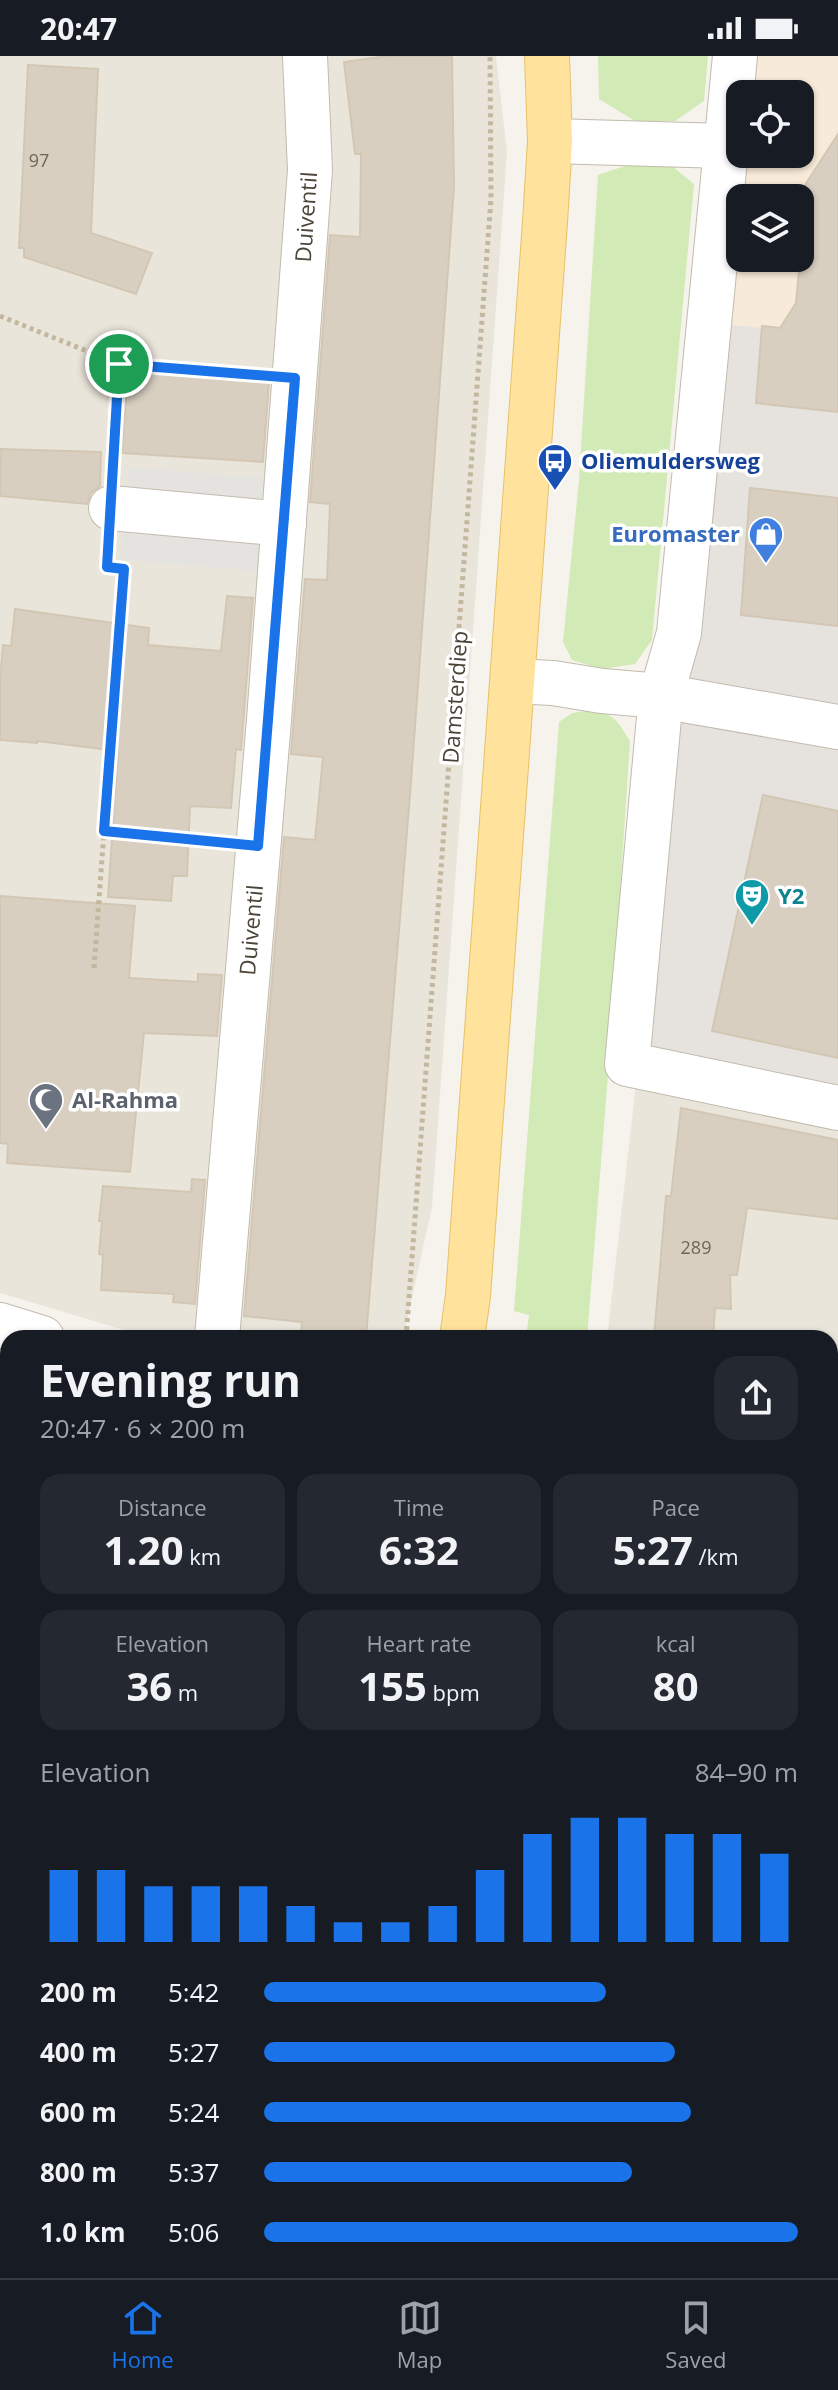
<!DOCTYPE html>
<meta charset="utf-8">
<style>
:root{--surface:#171b24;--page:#242831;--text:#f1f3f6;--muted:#9ea1a6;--line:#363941;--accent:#1a73e8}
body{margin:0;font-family:"Open Sans",sans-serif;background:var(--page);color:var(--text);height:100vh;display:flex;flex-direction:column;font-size:30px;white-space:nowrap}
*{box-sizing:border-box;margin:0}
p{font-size:26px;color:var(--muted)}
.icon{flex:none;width:44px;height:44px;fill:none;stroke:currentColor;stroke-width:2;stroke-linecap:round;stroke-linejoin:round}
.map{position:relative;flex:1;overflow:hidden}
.details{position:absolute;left:0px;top:1274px;width:838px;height:948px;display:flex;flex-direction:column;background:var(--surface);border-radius:24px 24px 0 0;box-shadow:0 2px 6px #0004}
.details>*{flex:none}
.controls{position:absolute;left:726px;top:24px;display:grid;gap:16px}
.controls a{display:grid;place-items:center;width:88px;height:88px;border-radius:16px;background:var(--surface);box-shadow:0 2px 6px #0004;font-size:40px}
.pin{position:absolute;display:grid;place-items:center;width:68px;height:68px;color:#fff;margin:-34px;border:4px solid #fff;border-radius:50%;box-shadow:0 2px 8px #0007}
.round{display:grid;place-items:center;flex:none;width:84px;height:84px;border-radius:24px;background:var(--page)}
.summary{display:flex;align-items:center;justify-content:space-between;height:136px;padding:0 40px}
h1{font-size:44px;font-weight:700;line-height:60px}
.figures{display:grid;grid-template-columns:repeat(3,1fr);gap:12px;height:136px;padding:8px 40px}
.figures div{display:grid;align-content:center;border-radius:20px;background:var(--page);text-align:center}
.figures b{font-size:40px;font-weight:700}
.figures small{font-size:22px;font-weight:400}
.figures p{font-size:22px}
.chart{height:224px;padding:16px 40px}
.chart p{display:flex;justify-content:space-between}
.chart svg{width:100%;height:144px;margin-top:8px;stroke:var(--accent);stroke-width:6}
ul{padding:0 40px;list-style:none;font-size:26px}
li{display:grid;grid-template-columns:128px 96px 1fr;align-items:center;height:60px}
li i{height:20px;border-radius:10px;background:var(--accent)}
.status{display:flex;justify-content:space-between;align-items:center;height:56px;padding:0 40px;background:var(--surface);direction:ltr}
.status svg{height:22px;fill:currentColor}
.menu{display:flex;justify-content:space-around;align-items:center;height:112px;border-top:2px solid var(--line);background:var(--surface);font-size:22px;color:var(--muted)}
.menu a{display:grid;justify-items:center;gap:4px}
.menu .selected{color:var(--accent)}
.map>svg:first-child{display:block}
.residential{fill:#eae5da}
.commercial{fill:#f7ead8;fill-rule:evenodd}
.industrial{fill:#e6e2dd}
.green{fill:#d2eab5}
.parking{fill:#e5e3e0}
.building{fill:#d8cfc1;stroke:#d3c7b4;stroke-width:2}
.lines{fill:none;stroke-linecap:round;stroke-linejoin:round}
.minor-casing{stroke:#c2bbae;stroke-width:46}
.major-casing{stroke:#e6c16a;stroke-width:46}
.path{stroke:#c4b79f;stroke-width:5;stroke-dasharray:4 4;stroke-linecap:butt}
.minor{stroke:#fff;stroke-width:44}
.major{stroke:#ffe39c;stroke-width:44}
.route-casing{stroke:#fff;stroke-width:16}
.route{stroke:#1a73e8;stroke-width:10}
.labels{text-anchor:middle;stroke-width:7;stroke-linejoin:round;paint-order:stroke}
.number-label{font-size:18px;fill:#6e675b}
.street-label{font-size:22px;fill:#4b4439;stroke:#fff}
.transit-label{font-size:22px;font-weight:bold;fill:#164399;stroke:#fff;text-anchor:start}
.shop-label{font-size:22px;font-weight:bold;fill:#366cbe;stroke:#fff;text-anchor:end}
.culture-label{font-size:22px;font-weight:bold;fill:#0d838f;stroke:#fff;text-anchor:start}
.worship-label{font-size:22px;font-weight:bold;fill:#5b616d;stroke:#fff;text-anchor:start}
</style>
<div class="status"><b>20:47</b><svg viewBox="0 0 49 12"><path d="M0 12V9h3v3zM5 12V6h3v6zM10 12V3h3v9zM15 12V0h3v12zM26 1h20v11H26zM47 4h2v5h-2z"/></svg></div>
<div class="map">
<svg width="838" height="2222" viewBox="0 0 838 2222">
<rect width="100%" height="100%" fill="#f6f3ec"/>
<g class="residential">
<path d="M 0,0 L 496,0 L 507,96 L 432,1151 L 403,1282 L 151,1282 L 0,1237 Z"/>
<path d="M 640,993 L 838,1036 L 838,1986 L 830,1986 L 830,1282 L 607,1282 Z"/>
<path d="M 0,1324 L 8,1326 L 8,2214 L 309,2214 L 309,2222 L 0,2222 Z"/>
</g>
<path class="commercial" d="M 742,0 L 838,0 L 838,280 L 715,267 ZM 740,38 L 800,38 L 800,98 L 740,98 ZM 740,142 L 800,142 L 800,202 L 740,202 Z"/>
<g class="industrial">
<path d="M 715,267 L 838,280 L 838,1036 L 640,993 Z"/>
<path d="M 830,1986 L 838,1986 L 838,2222 L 681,2222 L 612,2216 L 612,2214 L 830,2214 Z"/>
</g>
<g class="green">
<path d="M 598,0 L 708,0 L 704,45 L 675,65 L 635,65 L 599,43 Z"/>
<path d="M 628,109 L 672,110 L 694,128 L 652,584 L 635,608 L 602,613 L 572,604 L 563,586 L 579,424 L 598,119 Z"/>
<path d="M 586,655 C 613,655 617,664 630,685 L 608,1019 L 587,1282 L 526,1282 L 529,1259 L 514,1255 L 559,666 L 572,657 Z"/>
<path d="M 462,2214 L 520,2222 L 449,2222 Z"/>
</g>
<path class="parking" d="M 128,411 L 274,423 L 265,516 L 120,503 Z"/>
<g class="building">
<path d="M 387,0 L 452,0 L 454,131 L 411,726 L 366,1282 L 301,1282 L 302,1266 L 244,1260 L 284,781 L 315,784 L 323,701 L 291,698 L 305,523 L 327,524 L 330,448 L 310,446 L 330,179 L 360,181 L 361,98 L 355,98 L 344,6 Z"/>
<path d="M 28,9 L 98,13 L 91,177 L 152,197 L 136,238 L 24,201 L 24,192 L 19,192 Z"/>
<path d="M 838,78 L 838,356 L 756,347 L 762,270 L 780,272 L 796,247 L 805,147 L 803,132 Z"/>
<path d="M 128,315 L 269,325 L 263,406 L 122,397 Z"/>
<path d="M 1,393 L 101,396 L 100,430 L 91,437 L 87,448 L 0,440 Z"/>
<path d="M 750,432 L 838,442 L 838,570 L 741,559 Z"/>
<path d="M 227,540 L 253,542 L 241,694 L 236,693 L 231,752 L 190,750 L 187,820 L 173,820 L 171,845 L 108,841 L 118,695 L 37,685 L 37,687 L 0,684 L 0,624 L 3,589 L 11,590 L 15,553 L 149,572 L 148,589 L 221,595 Z"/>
<path d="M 763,739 L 838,755 L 838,1002 L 712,975 Z"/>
<path d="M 0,840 L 135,850 L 129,922 L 198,926 L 198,918 L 222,919 L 217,980 L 144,977 L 130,1116 L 7,1107 L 8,1088 L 0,1087 Z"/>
<path d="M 681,1052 L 838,1084 L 838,1163 L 747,1152 L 737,1219 L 730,1219 L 731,1253 L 715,1252 L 713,1282 L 654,1282 L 666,1140 L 671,1140 Z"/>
<path d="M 192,1123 L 205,1124 L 195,1248 L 173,1246 L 174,1238 L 101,1234 L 103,1199 L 99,1198 L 102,1165 L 99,1165 L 103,1130 L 191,1136 Z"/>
</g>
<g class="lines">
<g class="minor-casing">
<g id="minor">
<path d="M 735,0 L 679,577 L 661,640 L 627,1008 L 838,1052"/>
<path d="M 550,85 L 725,90"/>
<path d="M 111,452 L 284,468"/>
<path d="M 513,625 L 553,627 L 602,635 L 661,640 L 838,671"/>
<path d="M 0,1269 L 42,1282"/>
<path d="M 217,1282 L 269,664 L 310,114 L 305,0"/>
<path d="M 0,1378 L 8,1380"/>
<path d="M 830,1520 L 838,1523"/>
<path d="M 830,1600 L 838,1601"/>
<path d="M 830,2175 L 838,2176"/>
<path d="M 0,2213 L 55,2222"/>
<path d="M 273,2222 L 273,2214"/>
</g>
</g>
<g class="major-casing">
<g id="major">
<path d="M 462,1282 L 468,1240 L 545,166 L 550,85 L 547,0"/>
<path d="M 372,2222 L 373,2214"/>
</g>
</g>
<g class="path">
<path d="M 0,260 L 119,308 L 253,319"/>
<path d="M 113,411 L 119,308"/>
<path d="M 108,493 L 107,511 L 124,513 L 104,775 L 216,786"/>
<path d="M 94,912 L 104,775"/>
<path d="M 406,1282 L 491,143 L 490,0"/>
<path d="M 830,1464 L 838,1467"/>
<path d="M 149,2222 L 150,2214"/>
<path d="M 430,2222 L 431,2214"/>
</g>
<use href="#minor" class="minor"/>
<use href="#major" class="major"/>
</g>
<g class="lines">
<g class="route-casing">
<path id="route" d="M 119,308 L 295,322 L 258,790 L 104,775 L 124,513 L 107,511 Z"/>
</g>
<use href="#route" class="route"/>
</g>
<defs>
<g id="bus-pin" transform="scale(1.8)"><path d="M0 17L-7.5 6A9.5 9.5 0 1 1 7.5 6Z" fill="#1a4fb4" stroke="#fff"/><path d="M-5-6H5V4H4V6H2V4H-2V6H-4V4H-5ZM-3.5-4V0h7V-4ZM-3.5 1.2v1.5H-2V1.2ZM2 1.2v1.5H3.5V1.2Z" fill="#fff"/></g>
<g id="shop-pin" transform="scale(1.8)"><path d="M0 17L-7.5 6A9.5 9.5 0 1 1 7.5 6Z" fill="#3f7fe0" stroke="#fff"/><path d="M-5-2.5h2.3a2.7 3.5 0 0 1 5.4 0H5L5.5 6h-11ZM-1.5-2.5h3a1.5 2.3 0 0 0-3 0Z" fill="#fff"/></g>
<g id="theatre-pin" transform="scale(1.8)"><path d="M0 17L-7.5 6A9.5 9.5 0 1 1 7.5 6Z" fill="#0f9aa8" stroke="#fff"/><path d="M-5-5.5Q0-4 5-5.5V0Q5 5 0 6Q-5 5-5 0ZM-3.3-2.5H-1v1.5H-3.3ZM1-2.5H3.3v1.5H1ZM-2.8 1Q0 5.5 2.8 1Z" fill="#fff"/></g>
<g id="mosque-pin" transform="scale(1.8)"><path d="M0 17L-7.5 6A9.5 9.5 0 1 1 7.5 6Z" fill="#6b7280" stroke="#fff"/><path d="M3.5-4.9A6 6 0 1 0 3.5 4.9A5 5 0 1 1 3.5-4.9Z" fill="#fff"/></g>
</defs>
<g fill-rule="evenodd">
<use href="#bus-pin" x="555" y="405"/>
<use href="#shop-pin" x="766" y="478"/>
<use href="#theatre-pin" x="752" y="840"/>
<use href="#mosque-pin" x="46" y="1044"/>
</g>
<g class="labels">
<g class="number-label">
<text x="39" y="111">97</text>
<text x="696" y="1198">289</text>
</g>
<g class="street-label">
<text transform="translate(306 161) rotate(-86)" y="8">Duiventil</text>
<text transform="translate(455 641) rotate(-86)" y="8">Damsterdiep</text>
<text transform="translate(251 874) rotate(-85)" y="8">Duiventil</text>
</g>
<g class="transit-label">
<text x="581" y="413">Oliemuldersweg</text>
</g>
<g class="shop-label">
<text x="740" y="486">Euromaster</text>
</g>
<g class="culture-label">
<text x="778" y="848">Y2</text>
</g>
<g class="worship-label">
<text x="72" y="1052">Al-Rahma</text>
</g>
</g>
</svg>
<div class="controls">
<a><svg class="icon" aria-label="locate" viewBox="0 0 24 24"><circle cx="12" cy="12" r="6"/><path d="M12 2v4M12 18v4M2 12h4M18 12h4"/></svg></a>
<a><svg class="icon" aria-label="layers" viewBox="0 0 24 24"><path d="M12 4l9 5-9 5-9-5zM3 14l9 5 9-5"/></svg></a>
</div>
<div class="pin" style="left:119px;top:308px;background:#1e9e55"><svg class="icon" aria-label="arrive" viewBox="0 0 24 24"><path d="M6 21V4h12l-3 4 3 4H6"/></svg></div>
<section class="details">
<div class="summary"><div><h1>Evening run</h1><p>20:47 · 6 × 200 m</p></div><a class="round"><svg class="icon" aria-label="share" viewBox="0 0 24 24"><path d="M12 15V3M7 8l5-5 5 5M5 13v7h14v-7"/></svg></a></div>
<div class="figures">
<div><p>Distance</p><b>1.20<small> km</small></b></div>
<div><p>Time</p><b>6:32</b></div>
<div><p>Pace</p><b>5:27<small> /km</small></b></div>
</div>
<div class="figures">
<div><p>Elevation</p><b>36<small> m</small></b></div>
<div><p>Heart rate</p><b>155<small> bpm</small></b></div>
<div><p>kcal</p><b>80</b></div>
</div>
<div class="chart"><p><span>Elevation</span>84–90 m</p>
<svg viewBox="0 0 160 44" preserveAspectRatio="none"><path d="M5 44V22M15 44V22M25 44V27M35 44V27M45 44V27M55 44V33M65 44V38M75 44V38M85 44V33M95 44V22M105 44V11M115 44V6M125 44V6M135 44V11M145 44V11M155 44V17"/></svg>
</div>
<ul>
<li><b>200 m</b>5:42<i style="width:64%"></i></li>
<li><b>400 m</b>5:27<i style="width:77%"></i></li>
<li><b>600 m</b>5:24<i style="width:80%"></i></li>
<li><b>800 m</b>5:37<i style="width:69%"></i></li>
<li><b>1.0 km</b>5:06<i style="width:100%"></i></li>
</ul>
</section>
</div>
<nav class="menu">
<a class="selected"><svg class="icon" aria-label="home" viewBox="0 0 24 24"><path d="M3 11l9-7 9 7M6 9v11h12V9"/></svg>Home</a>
<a><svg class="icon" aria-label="map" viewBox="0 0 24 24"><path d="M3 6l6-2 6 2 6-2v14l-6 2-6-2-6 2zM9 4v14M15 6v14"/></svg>Map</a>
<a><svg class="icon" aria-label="saved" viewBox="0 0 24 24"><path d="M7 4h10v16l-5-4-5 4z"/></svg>Saved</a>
</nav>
